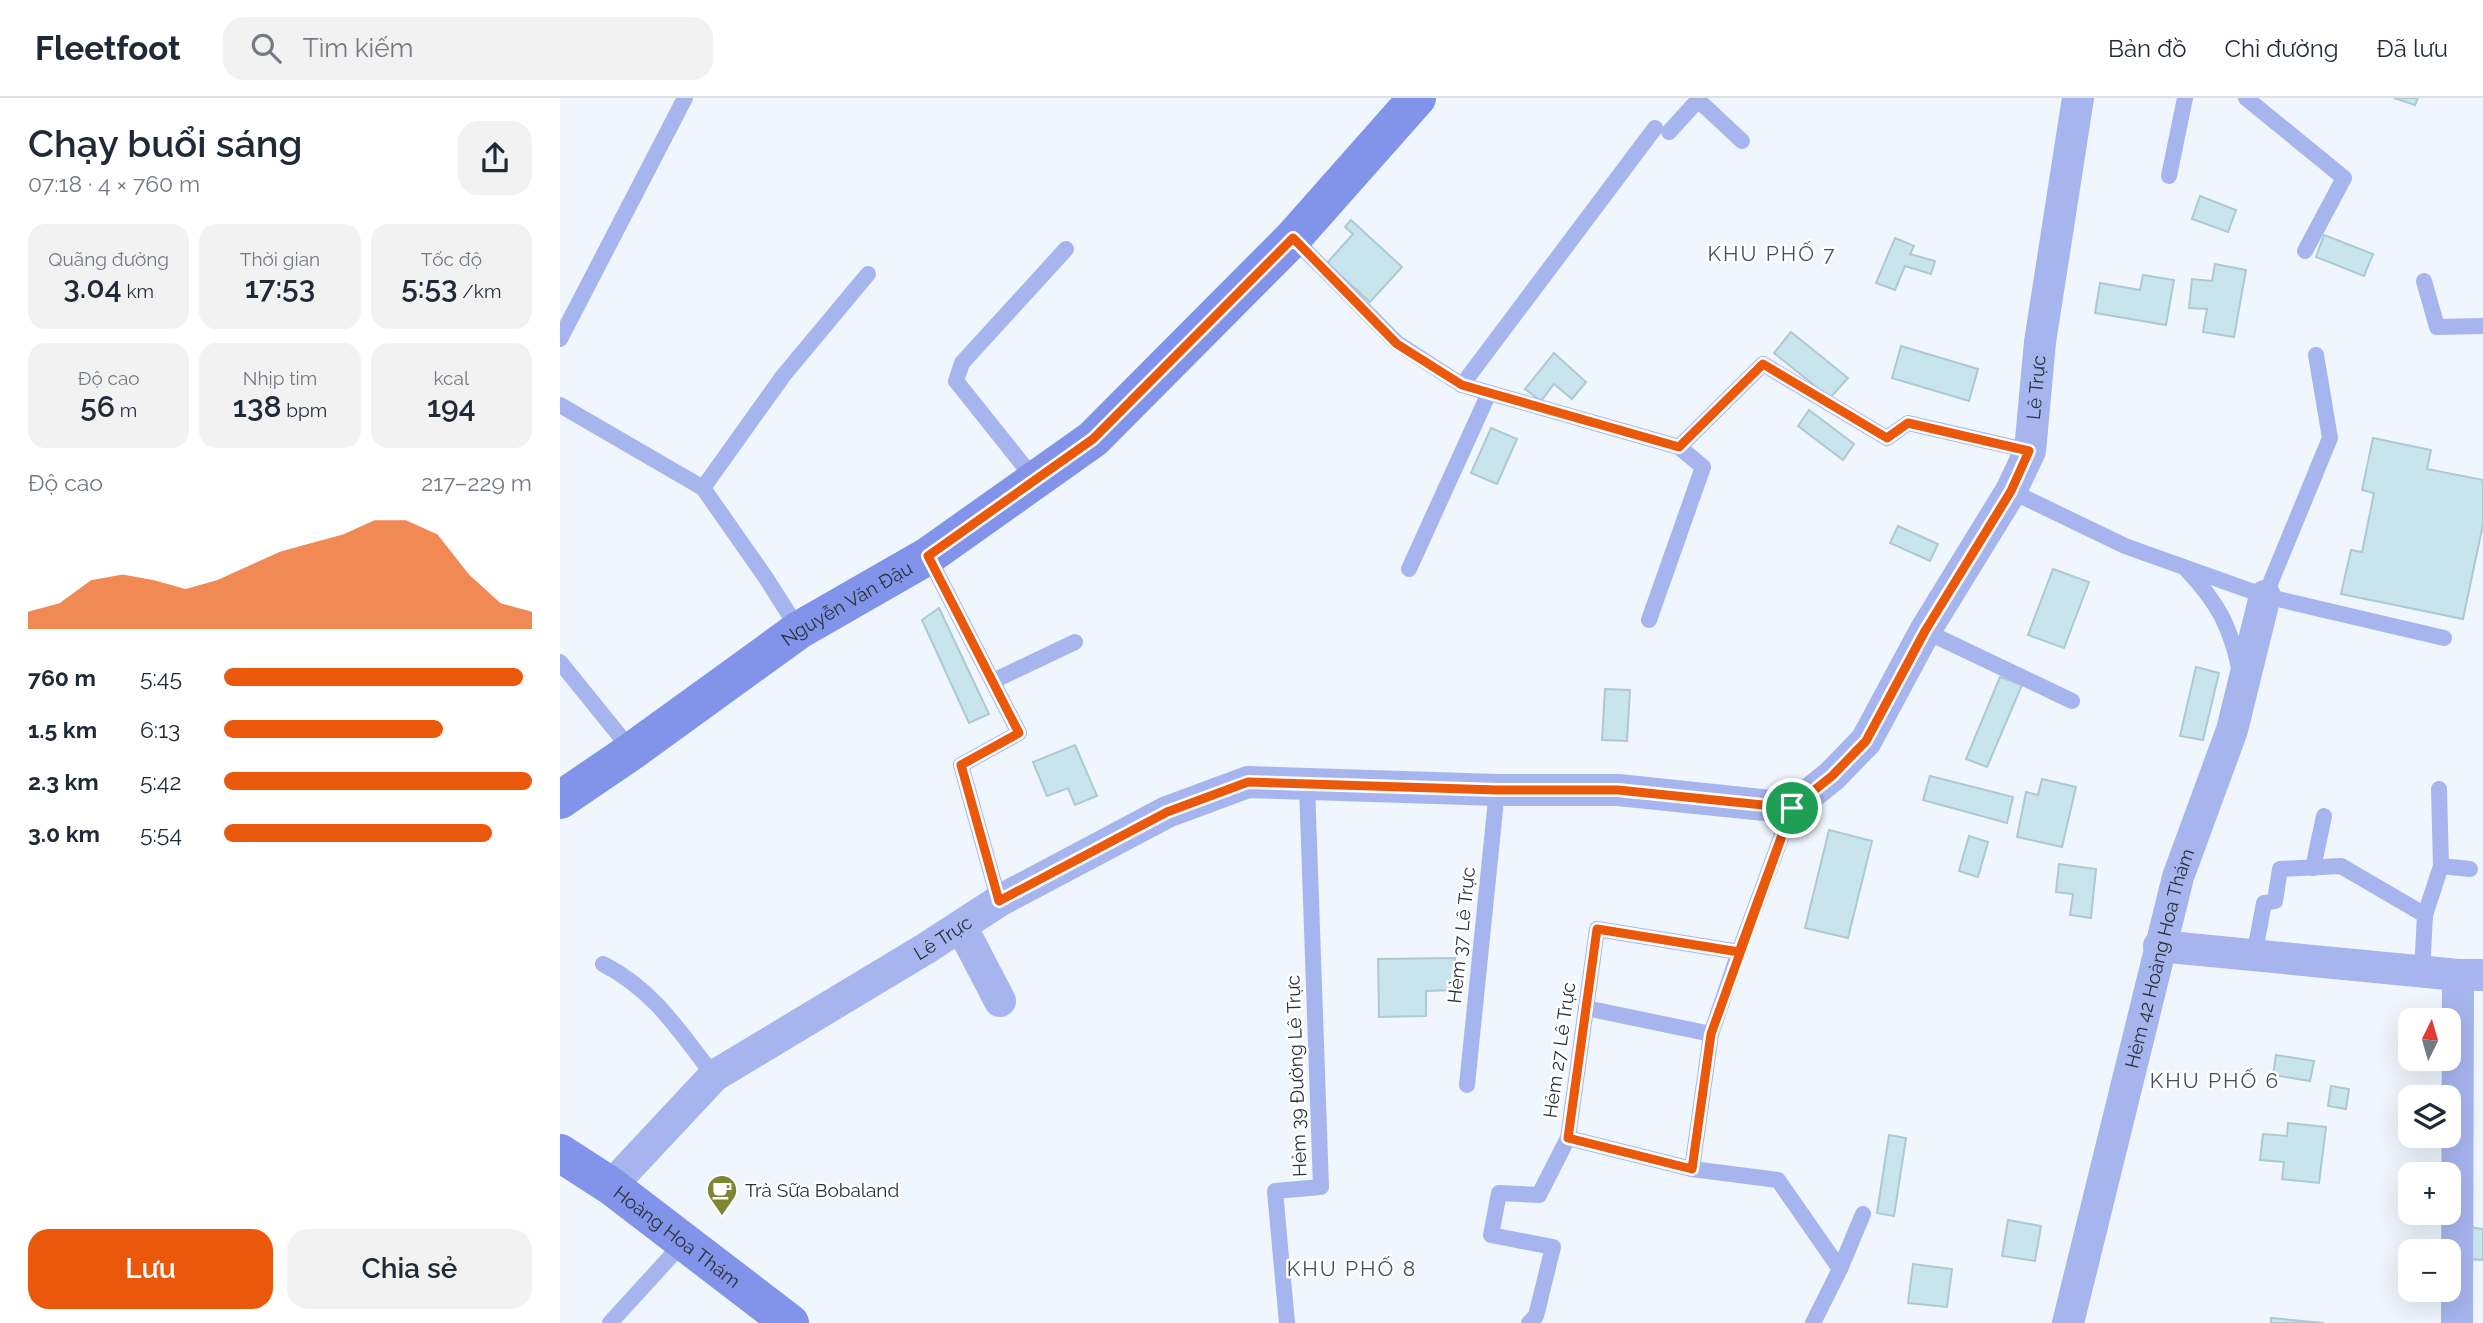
<!DOCTYPE html>
<html lang="vi">
<meta charset="utf-8">
<style>
:root{--surface:#fff;--page:#f2f2f3;--text:#1f2937;--muted:#747a83;--line:#e0e1e3;--accent:#ea580c}
body{margin:0;font-family:Raleway,sans-serif;background:var(--page);color:var(--text);height:100vh;display:flex;flex-direction:column;font-size:26px;white-space:nowrap}
*{box-sizing:border-box;margin:0}
p{font-size:23px;color:var(--muted)}
.icon{flex:none;width:38px;height:38px;fill:none;stroke:currentColor;stroke-width:2;stroke-linecap:round;stroke-linejoin:round}
.map{position:relative;flex:1;overflow:hidden}
.drawer{display:flex;flex-direction:column;background:var(--surface);width:560px}
.drawer>*{flex:none}
.needle{width:46px;rotate:5deg}
.fabs{position:absolute;left:1838px;top:910px;display:grid;gap:14px}
.fabs a{display:grid;place-items:center;width:63px;height:63px;border-radius:14px;background:var(--surface);box-shadow:0 7px 28px #0002;font-size:35px}
.pin{position:absolute;display:grid;place-items:center;width:60px;height:60px;color:#fff;margin:-30px;border:4px solid #fff;border-radius:50%;box-shadow:0 2px 7px #0007}
.round{display:grid;place-items:center;flex:none;width:74px;height:74px;border-radius:21px;background:var(--page)}
.overview{display:flex;align-items:center;justify-content:space-between;height:119px;padding:0 28px}
h1{font-size:38px;font-weight:600;line-height:52px}
.metrics{display:grid;grid-template-columns:repeat(3,1fr);gap:10px;height:119px;padding:7px 28px}
.metrics div{display:grid;align-content:center;border-radius:18px;background:var(--page);text-align:center}
.metrics b{font-size:30px;font-weight:600}
.metrics small{font-size:19px;font-weight:400}
.metrics p{font-size:19px}
.chart{height:196px;padding:14px 28px}
.chart p{display:flex;justify-content:space-between}
.chart svg{width:100%;height:126px;margin-top:7px;fill:var(--accent);opacity:.7}
.cta{display:flex;gap:14px;margin-top:auto;padding:14px 28px}
.cta a{flex:1;height:80px;border-radius:21px;background:var(--accent);color:#fff;font-size:28px;font-weight:600;line-height:80px;text-align:center}
.cta a+a{background:var(--page);color:var(--text)}
ul{padding:0 28px;list-style:none;font-size:23px}
li{display:grid;grid-template-columns:112px 84px 1fr;align-items:center;height:52px}
li i{height:18px;border-radius:9px;background:var(--accent)}
header{display:flex;align-items:center;gap:42px;box-sizing:border-box;height:98px;padding:0 35px;background:var(--surface);border-bottom:2px solid var(--line)}
header strong{font-size:33px}
nav{display:flex;gap:38px;margin-inline-start:auto;font-size:24px}
.search{width:490px;height:63px;background:var(--page);display:flex;align-items:center;gap:18px;box-sizing:border-box;padding:0 24px;border-radius:21px;color:var(--muted);font-size:26px}
main{display:flex;flex:1;min-height:0}
.map>svg:first-child{display:block}
.building{fill:#c8e4ed;stroke:#aec9d3;stroke-width:2}
.lines{fill:none;stroke-linecap:round;stroke-linejoin:round}
.lane{stroke:#a7b5ef;stroke-width:16}
.street{stroke:#a7b5ef;stroke-width:32}
.secondary{stroke:#8294e9;stroke-width:38}
.route-casing{stroke:#fff;stroke-width:14}
.route{stroke:#ea580c;stroke-width:9}
.labels{text-anchor:middle;stroke-width:5;stroke-linejoin:round;paint-order:stroke}
.street-label{font-size:19px;fill:#2a3138;stroke:#fff}
.poi-label{font-size:19px;fill:#2a3138;stroke:#fff;text-anchor:start}
.neighbourhood-label{font-size:21px;letter-spacing:2px;fill:#40505f;stroke:#fff}
</style>
<header>
<strong>Fleetfoot</strong>
<div class="search"><svg class="icon" aria-label="search" viewBox="0 0 24 24"><circle cx="10" cy="10" r="6"/><path d="M15 15l6 6"/></svg>Tìm kiếm</div>
<nav><a>Bản đồ</a><a>Chỉ đường</a><a>Đã lưu</a></nav>
</header>
<main>
<section class="drawer">
<div class="overview"><div><h1>Chạy buổi sáng</h1><p>07:18 · 4 × 760 m</p></div><a class="round"><svg class="icon" aria-label="share" viewBox="0 0 24 24"><path d="M12 15V3M7 8l5-5 5 5M5 13v7h14v-7"/></svg></a></div>
<div class="metrics">
<div><p>Quãng đường</p><b>3.04<small> km</small></b></div>
<div><p>Thời gian</p><b>17:53</b></div>
<div><p>Tốc độ</p><b>5:53<small> /km</small></b></div>
</div>
<div class="metrics">
<div><p>Độ cao</p><b>56<small> m</small></b></div>
<div><p>Nhịp tim</p><b>138<small> bpm</small></b></div>
<div><p>kcal</p><b>194</b></div>
</div>
<div class="chart"><p><span>Độ cao</span>217–229 m</p>
<svg viewBox="0 0 160 44" preserveAspectRatio="none"><path d="M0 44V38L10 35L20 27L30 25L40 27L50 30L60 27L70 22L80 17L90 14L100 11L110 6L120 6L130 11L140 25L150 35L160 38V44z"/></svg>
</div>
<ul>
<li><b>760 m</b>5:45<i style="width:97%"></i></li>
<li><b>1.5 km</b>6:13<i style="width:71%"></i></li>
<li><b>2.3 km</b>5:42<i style="width:100%"></i></li>
<li><b>3.0 km</b>5:54<i style="width:87%"></i></li>
</ul>
<div class="cta"><a>Lưu</a><a>Chia sẻ</a></div>
</section>
<div class="map">
<svg width="1923" height="1225" viewBox="0 0 1923 1225">
<rect width="100%" height="100%" fill="#eff6fe"/>
<g class="building">
<path d="M 1834,0 L 1858,0 L 1855,7 Z"/>
<path d="M 1640,98 L 1676,112 L 1668,134 L 1632,121 Z"/>
<path d="M 791,122 L 842,169 L 810,204 L 767,165 L 793,136 L 785,129 Z"/>
<path d="M 1764,137 L 1813,156 L 1804,178 L 1756,159 Z"/>
<path d="M 1335,140 L 1354,148 L 1350,156 L 1375,163 L 1371,176 L 1345,168 L 1335,192 L 1316,185 Z"/>
<path d="M 1655,166 L 1686,172 L 1674,239 L 1643,234 L 1647,211 L 1629,210 L 1632,181 L 1652,183 Z"/>
<path d="M 1583,177 L 1614,182 L 1606,227 L 1535,215 L 1540,185 L 1580,192 Z"/>
<path d="M 1231,234 L 1288,280 L 1270,300 L 1214,255 Z"/>
<path d="M 1341,248 L 1418,271 L 1409,303 L 1332,280 Z"/>
<path d="M 994,255 L 1026,284 L 1012,301 L 994,286 L 981,303 L 965,291 Z"/>
<path d="M 1249,312 L 1294,346 L 1283,362 L 1238,328 Z"/>
<path d="M 931,330 L 957,341 L 937,386 L 911,375 Z"/>
<path d="M 1813,340 L 1871,352 L 1867,371 L 1923,382 L 1923,426 L 1903,521 L 1781,496 L 1791,452 L 1802,454 L 1814,395 L 1802,392 Z"/>
<path d="M 1338,428 L 1378,446 L 1370,463 L 1330,445 Z"/>
<path d="M 1493,471 L 1529,484 L 1504,550 L 1468,537 Z"/>
<path d="M 379,510 L 429,616 L 409,625 L 362,522 Z"/>
<path d="M 1636,569 L 1659,575 L 1643,642 L 1620,638 Z"/>
<path d="M 1440,579 L 1462,587 L 1427,669 L 1406,661 Z"/>
<path d="M 1045,591 L 1070,592 L 1067,643 L 1042,642 Z"/>
<path d="M 515,647 L 537,698 L 515,707 L 508,690 L 487,698 L 473,664 Z"/>
<path d="M 1370,678 L 1453,699 L 1447,725 L 1363,702 Z"/>
<path d="M 1482,681 L 1516,689 L 1502,749 L 1457,739 L 1466,694 L 1478,697 Z"/>
<path d="M 1269,732 L 1312,743 L 1288,840 L 1245,830 Z"/>
<path d="M 1409,738 L 1428,744 L 1418,779 L 1399,773 Z"/>
<path d="M 1499,766 L 1536,771 L 1531,820 L 1510,817 L 1513,796 L 1496,794 Z"/>
<path d="M 895,860 L 896,892 L 866,893 L 866,918 L 819,919 L 818,861 Z"/>
<path d="M 1716,957 L 1754,963 L 1750,983 L 1713,977 Z"/>
<path d="M 1771,988 L 1789,991 L 1786,1011 L 1768,1008 Z"/>
<path d="M 1728,1025 L 1766,1029 L 1759,1085 L 1722,1081 L 1724,1064 L 1700,1062 L 1703,1036 L 1727,1038 Z"/>
<path d="M 1329,1037 L 1346,1040 L 1334,1118 L 1317,1115 Z"/>
<path d="M 1448,1122 L 1481,1128 L 1475,1163 L 1442,1158 Z"/>
<path d="M 1909,1129 L 1923,1131 L 1923,1162 L 1906,1161 Z"/>
<path d="M 1353,1166 L 1392,1171 L 1387,1209 L 1348,1205 Z"/>
<path d="M 1711,1220 L 1764,1225 L 1711,1225 Z"/>
</g>
<g class="lines">
<g class="lane">
<path d="M 1686,0 L 1784,80 L 1745,153"/>
<path d="M 1138,2 L 1182,43"/>
<path d="M 1109,34 L 1140,0"/>
<path d="M 1609,78 L 1625,0"/>
<path d="M 733,140 L 837,245 L 902,287 L 1119,349 L 1143,369 L 1089,522"/>
<path d="M 1864,183 L 1877,229 L 1923,228"/>
<path d="M 0,241 L 125,0"/>
<path d="M 902,287 L 1095,30"/>
<path d="M 0,307 L 143,390 L 206,480 L 239,532"/>
<path d="M 1119,349 L 1203,266 L 1327,340 L 1348,325 L 1470,353"/>
<path d="M 475,382 L 396,283 L 402,265 L 506,151"/>
<path d="M 143,390 L 223,278 L 308,176"/>
<path d="M 1451,393 L 1565,448 L 1705,498 L 1884,540"/>
<path d="M 368,458 L 459,635 L 401,667 L 439,803"/>
<path d="M 849,471 L 929,295"/>
<path d="M 1627,472 C 1658,505 1671,529 1680,574"/>
<path d="M 1705,498 L 1770,340 L 1756,257"/>
<path d="M 1365,533 L 1512,603"/>
<path d="M 0,564 L 72,653"/>
<path d="M 433,583 L 515,544"/>
<path d="M 1881,768 L 1910,771"/>
<path d="M 1753,770 L 1764,718"/>
<path d="M 1865,817 L 1881,768 L 1879,691"/>
<path d="M 1694,858 L 1704,805 L 1715,803 L 1720,771 L 1781,768 L 1865,817 L 1862,874"/>
<path d="M 43,866 C 94,892 120,934 154,978"/>
<path d="M 1026,910 L 1151,936"/>
<path d="M 907,987 L 937,692"/>
<path d="M 1008,1040 L 1132,1071 L 1151,936 L 1179,854 L 1232,710"/>
<path d="M 1132,1071 L 1218,1082 L 1280,1171"/>
<path d="M 50,1225 L 123,1145"/>
<path d="M 727,1225 L 715,1093 L 761,1089 L 747,687"/>
<path d="M 969,1225 L 976,1218 L 993,1149 L 931,1137 L 939,1095 L 979,1097 L 1008,1040 L 1037,831 L 1179,854"/>
<path d="M 1253,1225 L 1280,1171 L 1303,1116"/>
</g>
<g class="street">
<path d="M 401,828 L 440,903"/>
<path d="M 1599,848 L 1898,877"/>
<path id="s1" d="M 51,1088 L 154,978 L 365,851 L 439,803 L 607,714 L 688,684 L 937,692 L 1058,692 L 1232,710 L 1272,678 L 1306,643 L 1365,533 L 1451,393 L 1470,353 L 1480,244 L 1518,0"/>
<path id="s2" d="M 1508,1225 L 1618,779 L 1672,632 L 1705,498"/>
<path d="M 1897,1225 L 1898,877 L 1923,877"/>
</g>
<g class="secondary">
<path id="s3" d="M 0,702 L 72,653 L 239,532 L 368,458 L 533,341 L 733,140 L 857,0"/>
<path id="s4" d="M 0,1055 L 51,1088 L 230,1225"/>
</g>
</g>
<g class="lines">
<g class="route-casing">
<path id="route" d="M 1232,710 L 1058,692 L 937,692 L 688,684 L 607,714 L 439,803 L 401,667 L 459,635 L 368,458 L 533,341 L 733,140 L 837,246 L 902,287 L 1119,349 L 1203,266 L 1327,340 L 1348,325 L 1469,353 L 1451,393 L 1365,533 L 1306,643 L 1272,678 L 1232,710 L 1151,936 L 1132,1071 L 1008,1040 L 1037,831 L 1179,854 L 1232,710"/>
</g>
<use href="#route" class="route"/>
</g>
<defs>
<g id="cafe-pin" transform="scale(1.575)"><path d="M0 17L-7.5 6A9.5 9.5 0 1 1 7.5 6Z" fill="#7d8733" stroke="#fff"/><path d="M-5.5-4.5H6V0H3Q3 3.5 0 3.5H-2.5Q-5.5 3.5-5.5 0ZM3-3.2v2h1.7v-2ZM-6 4.5H4V6H-6Z" fill="#fff"/></g>
</defs>
<g fill-rule="evenodd">
<use href="#cafe-pin" x="162" y="1092"/>
</g>
<g class="labels">
<g class="street-label">
<text dy="7" stroke="none"><textPath href="#s1" startOffset="1804">Lê Trực</textPath></text>
<text dy="7" stroke="none"><textPath href="#s3" startOffset="348">Nguyễn Văn Đậu</textPath></text>
<text transform="translate(901 837) rotate(-84)" y="7">Hẻm 37 Lê Trực</text>
<text dy="7" stroke="none"><textPath href="#s1" startOffset="418">Lê Trực</textPath></text>
<text dy="7" stroke="none"><textPath href="#s2" startOffset="376">Hẻm 42 Hoàng Hoa Thám</textPath></text>
<text transform="translate(999 952) rotate(-82)" y="7">Hẻm 27 Lê Trực</text>
<text transform="translate(736 978) rotate(-92)" y="7">Hẻm 39 Đường Lê Trực</text>
<text dy="7" stroke="none"><textPath href="#s4" startOffset="144">Hoàng Hoa Thám</textPath></text>
</g>
<g class="poi-label">
<text x="185" y="1099">Trà Sữa Bobaland</text>
</g>
<g class="neighbourhood-label">
<text x="1212" y="163">KHU PHỐ 7</text>
<text x="1655" y="990">KHU PHỐ 6</text>
<text x="792" y="1178">KHU PHỐ 8</text>
</g>
</g>
</svg>
<div class="fabs">
<a><svg class="needle" viewBox="-14 -14 28 28"><path d="M0-13l5 13h-10z" fill="#e53935"/><path d="M0 13l5-13h-10z" fill="#747a83"/></svg></a>
<a><svg class="icon" aria-label="layers" viewBox="0 0 24 24"><path d="M12 4l9 5-9 5-9-5zM3 14l9 5 9-5"/></svg></a>
<a>+</a>
<a>−</a>
</div>
<div class="pin" style="left:1232px;top:710px;background:#1e9e55"><svg class="icon" aria-label="arrive" viewBox="0 0 24 24"><path d="M6 21V4h12l-3 4 3 4H6"/></svg></div>
</div>
</main>
